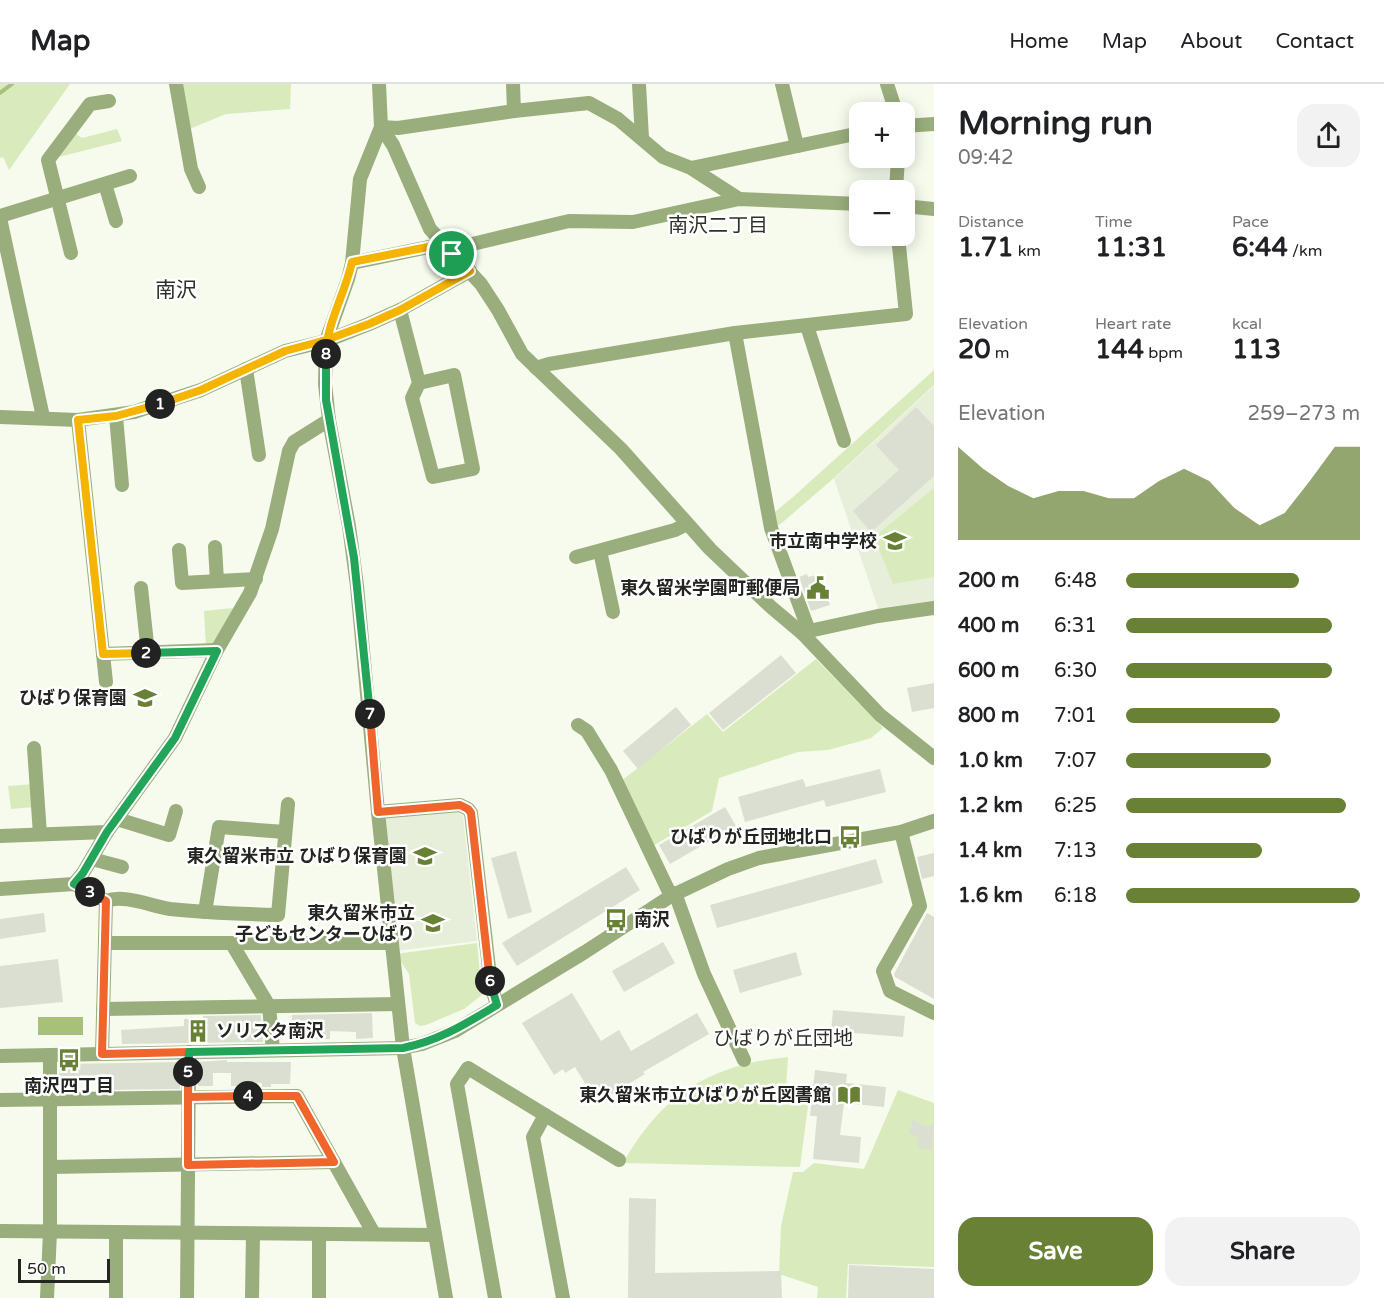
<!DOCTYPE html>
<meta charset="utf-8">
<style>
:root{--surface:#fff;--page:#f2f2f2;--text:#202124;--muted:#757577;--line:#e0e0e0;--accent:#688134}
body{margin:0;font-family:"Varela Round","Noto Sans JP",sans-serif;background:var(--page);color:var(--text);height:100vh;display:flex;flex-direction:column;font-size:22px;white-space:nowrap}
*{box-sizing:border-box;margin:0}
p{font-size:20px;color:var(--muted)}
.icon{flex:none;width:33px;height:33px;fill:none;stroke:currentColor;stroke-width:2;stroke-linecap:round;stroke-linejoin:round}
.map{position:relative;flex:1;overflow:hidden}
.panel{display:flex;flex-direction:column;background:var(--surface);width:450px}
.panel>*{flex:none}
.tools{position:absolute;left:849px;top:18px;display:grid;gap:12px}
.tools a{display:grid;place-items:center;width:66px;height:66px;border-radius:12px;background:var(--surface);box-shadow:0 3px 15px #0003;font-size:30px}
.scale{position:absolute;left:18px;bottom:15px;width:92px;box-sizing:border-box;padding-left:6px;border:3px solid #232521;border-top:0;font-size:16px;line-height:21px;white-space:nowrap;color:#232521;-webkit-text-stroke:4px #fff;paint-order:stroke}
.pin{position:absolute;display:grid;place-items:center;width:51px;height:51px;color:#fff;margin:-26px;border:3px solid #fff;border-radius:50%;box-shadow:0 2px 6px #0007}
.km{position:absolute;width:30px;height:30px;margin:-15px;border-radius:50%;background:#222;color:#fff;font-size:16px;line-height:30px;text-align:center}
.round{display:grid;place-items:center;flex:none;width:63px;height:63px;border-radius:18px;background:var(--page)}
.overview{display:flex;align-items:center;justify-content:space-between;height:102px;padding:0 24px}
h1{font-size:33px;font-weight:700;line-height:45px}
.stats{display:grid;grid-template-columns:repeat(3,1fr);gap:9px;height:102px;padding:6px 24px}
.stats div{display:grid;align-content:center}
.stats b{font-size:26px;font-weight:700}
.stats small{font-size:16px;font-weight:400}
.stats p{font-size:16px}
.chart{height:168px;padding:12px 24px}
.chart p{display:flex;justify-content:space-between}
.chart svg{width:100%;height:108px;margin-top:6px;fill:var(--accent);opacity:.7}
.cta{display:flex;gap:12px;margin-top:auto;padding:12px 24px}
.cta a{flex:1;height:69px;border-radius:18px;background:var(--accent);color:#fff;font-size:24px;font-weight:700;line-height:69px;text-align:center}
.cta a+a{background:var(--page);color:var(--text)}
ul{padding:0 24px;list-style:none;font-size:20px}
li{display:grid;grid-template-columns:96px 72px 1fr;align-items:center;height:45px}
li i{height:15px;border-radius:8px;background:var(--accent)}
header{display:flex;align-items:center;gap:36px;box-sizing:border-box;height:84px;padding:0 30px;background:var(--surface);border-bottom:2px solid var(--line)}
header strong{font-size:28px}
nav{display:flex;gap:33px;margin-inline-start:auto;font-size:21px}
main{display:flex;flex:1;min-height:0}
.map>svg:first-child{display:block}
.built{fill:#e7efdb}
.green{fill:#d9ebbc}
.water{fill:#a7c07a}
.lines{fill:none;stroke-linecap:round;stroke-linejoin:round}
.stream{stroke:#a7c07a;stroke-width:4}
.building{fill:#dadfd2}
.minor{stroke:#9aad7c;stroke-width:14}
.split-1-casing{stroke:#fff;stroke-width:12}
.split-2-casing{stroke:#fff;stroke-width:12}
.split-3-casing{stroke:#fff;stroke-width:12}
.split-4-casing{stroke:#fff;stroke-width:12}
.split-5-casing{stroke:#fff;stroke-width:12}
.split-6-casing{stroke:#fff;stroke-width:12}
.split-7-casing{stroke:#fff;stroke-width:12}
.split-8-casing{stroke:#fff;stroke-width:12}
.split-9-casing{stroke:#fff;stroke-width:12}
.split-1{stroke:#f5b400;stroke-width:8}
.split-2{stroke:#f5b400;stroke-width:8}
.split-3{stroke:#22a559;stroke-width:8}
.split-4{stroke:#f0652b;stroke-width:8}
.split-5{stroke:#f0652b;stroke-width:8}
.split-6{stroke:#22a559;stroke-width:8}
.split-7{stroke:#f0652b;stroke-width:8}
.split-8{stroke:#22a559;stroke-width:8}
.split-9{stroke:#f5b400;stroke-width:8}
.labels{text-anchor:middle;stroke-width:5;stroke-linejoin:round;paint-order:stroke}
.poi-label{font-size:18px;font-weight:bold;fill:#232521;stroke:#fff;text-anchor:end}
.neighbourhood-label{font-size:20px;fill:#2d3127;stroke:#fff}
.quarter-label{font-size:21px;fill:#2d3127;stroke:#fff}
</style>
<header>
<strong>Map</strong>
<nav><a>Home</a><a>Map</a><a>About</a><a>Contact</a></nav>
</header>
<main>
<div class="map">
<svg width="934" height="1214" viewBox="0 0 934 1214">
<rect width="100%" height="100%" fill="#f6fbee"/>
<g class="built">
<path d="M 934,302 L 934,519 L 879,527 L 834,395 Z"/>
<path d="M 457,727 L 463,732 L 477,857 L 395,867 L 378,733 Z"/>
</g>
<g class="green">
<path d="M 0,0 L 70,0 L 9,86 L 3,73 L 0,74 Z"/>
<path d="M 178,0 L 291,0 L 290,25 L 226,30 L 187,46 Z"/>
<path d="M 117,45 L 122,57 L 51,75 L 72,47 L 82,54 Z"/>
<path d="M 934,286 L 934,301 L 834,394 L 783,438 L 773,445 L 770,432 L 793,413 Z"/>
<path d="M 934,404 L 934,493 L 893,500 L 874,453 Z"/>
<path d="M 233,524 L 213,563 L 206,563 L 204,527 Z"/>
<path d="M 816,575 L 883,644 L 871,654 L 861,657 L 828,666 L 798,668 L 719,694 L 712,727 L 651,763 L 621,697 L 707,630 L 723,648 Z"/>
<path d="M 34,700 L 35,723 L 11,725 L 8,702 Z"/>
<path d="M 477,859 L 482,911 L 464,925 L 426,941 L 420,942 L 415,939 L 409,890 L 396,870 Z"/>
<path d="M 788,973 L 786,1004 L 810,1007 L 800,1083 L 623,1079 C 653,1027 687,995 746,980 C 760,976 774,975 788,973 Z"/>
<path d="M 898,1006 L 934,1019 L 934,1183 L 848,1180 L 846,1214 L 817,1214 L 818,1203 L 779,1190 L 781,1142 L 793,1088 L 803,1088 L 814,1079 L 864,1085 Z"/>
</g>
<rect class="water" x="38" y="933" width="45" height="18"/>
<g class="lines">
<path class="stream" d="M 0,9 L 12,0"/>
</g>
<g class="building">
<path d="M 916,323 L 934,342 L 934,392 L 871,448 L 853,427 L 899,386 L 876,361 Z"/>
<path d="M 807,490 L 808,493 L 820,490 L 830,521 L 811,527 L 799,493 Z"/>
<path d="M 781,571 L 796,589 L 723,646 L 709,629 Z"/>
<path d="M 934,599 L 934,624 L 912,628 L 907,604 Z"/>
<path d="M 676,623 L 691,641 L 638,685 L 623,667 Z"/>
<path d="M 880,685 L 886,708 L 826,723 L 824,716 L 745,738 L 738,713 L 803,695 L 806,703 Z"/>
<path d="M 725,723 L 736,742 L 670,780 L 659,761 Z"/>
<path d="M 516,767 L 532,828 L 508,835 L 491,774 Z"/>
<path d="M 934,769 L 934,792 L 922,795 L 917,773 Z"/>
<path d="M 876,775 L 883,799 L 717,844 L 710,821 Z"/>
<path d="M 626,783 L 640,806 L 517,882 L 502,859 Z"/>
<path d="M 44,829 L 46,848 L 0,855 L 0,835 Z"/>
<path d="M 927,829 L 934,833 L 934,915 L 895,893 L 894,890 Z"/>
<path d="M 663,858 L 675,879 L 624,908 L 612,887 Z"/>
<path d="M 796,868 L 802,891 L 740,909 L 733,886 Z"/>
<path d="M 58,875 L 63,918 L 0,924 L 0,882 Z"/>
<path d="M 572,909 L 601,957 L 619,946 L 631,967 L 697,929 L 709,950 L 643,988 L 645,990 L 597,1019 L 575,983 L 565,989 L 563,985 L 554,991 L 522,939 Z"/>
<path d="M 833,926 L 905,932 L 903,953 L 831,947 Z"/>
<path d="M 372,929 L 373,954 L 356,955 L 356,948 L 330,947 L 330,955 L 311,955 L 311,951 L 292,951 L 292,931 Z"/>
<path d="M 261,931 L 263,958 L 122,960 L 121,946 L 184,942 L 184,935 L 203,935 L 203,932 Z"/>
<path d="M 227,976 L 227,978 L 291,978 L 290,1000 L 271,1000 L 271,1003 L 262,1003 L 262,999 L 243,998 L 243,1003 L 231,1002 L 231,989 L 213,989 L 213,1002 L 198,1002 L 198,978 Z"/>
<path d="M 180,978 L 180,1005 L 100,1006 L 100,997 L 72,997 L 72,1000 L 59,1000 L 59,982 L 65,982 L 65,980 Z"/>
<path d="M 815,986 L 847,990 L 846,999 L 886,1003 L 884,1023 L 844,1019 L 840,1051 L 861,1053 L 859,1079 L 813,1075 L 817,1032 L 810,1032 Z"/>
<path d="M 913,1036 L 927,1043 L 934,1039 L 932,1066 L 918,1064 L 919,1054 L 909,1049 Z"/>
<path d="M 629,1114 L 656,1115 L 655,1189 L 781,1187 L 782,1214 L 628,1214 Z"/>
<path d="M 849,1181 L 934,1185 L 934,1214 L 848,1214 Z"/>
</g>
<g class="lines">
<g class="minor">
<path d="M 176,0 L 191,85 L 199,103"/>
<path d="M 379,0 L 381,43 L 360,95 L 352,179 L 348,195 L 326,257 L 325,300 L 329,336 L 349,442 L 357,502 L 378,728 L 403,964 L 446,1214"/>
<path d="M 513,0 L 514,27"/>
<path d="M 639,0 L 642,54"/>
<path d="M 782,0 L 797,62"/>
<path d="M 887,0 L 896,28"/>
<path d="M 904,42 L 934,40"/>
<path d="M 381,43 L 393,61 L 430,145 L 481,200 L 498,226 L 522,270 L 621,365 L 710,465 L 771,523 L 803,550 L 880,631 L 934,674"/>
<path d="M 381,43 L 398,44 L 514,27 L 589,19 L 618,35 L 663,73 L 691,84 L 739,115"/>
<path d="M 691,84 L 860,49"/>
<path d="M 105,100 L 116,137"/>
<path d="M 896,106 L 898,74"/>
<path d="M 904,122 L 934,125"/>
<path d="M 0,132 L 130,92"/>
<path d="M 0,134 L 43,333"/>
<path d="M 71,169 L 48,76 L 90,20 L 109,17"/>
<path d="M 452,170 L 464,162 L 569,137 L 633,138 L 739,115 L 860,120"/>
<path d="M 352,179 L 443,160"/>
<path d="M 400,226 L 419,299 L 454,291 L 473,385 L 433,393 L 412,314 L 419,299"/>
<path d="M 807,242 L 844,357"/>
<path d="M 735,249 L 771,444 L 809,547"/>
<path d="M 536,284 L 549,280 L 735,249 L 906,230 L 898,152"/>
<path d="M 246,285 L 259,371"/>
<path d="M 116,332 L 122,401"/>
<path d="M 0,333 L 78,336 L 134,328 L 201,306 L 285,267 L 326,257 L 369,240 L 400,226 L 470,187"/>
<path d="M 78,336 L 106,598"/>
<path d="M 215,463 L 217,497"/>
<path d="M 179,466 L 182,499 L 256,495"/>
<path d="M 600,467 L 613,528"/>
<path d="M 576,473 L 675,446 L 687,440"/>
<path d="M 141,504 L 148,569"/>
<path d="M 803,550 L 809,547 L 878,532 L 934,524"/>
<path d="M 103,570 L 217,566"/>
<path d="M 578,641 L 587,647 L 611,686 L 671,812"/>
<path d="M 34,664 L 40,750"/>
<path d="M 378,728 L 460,721 L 468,725 L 471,729 L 491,901 L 497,921"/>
<path d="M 117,735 L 169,751 L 176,727"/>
<path d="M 901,748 L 920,822 L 883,887 L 890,907 L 934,929"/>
<path d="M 0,752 L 107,748"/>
<path d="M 92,775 L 122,783"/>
<path d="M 74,800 L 83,789 L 107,748 L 175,654 L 217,566 L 250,509 L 272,445 L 289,367 L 294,358 L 329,336"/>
<path d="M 0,805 L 74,800 L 106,817 C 125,810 150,822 170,825 C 206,829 242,830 278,831 L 288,720"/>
<path d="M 675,809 L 704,890 L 744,976"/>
<path d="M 205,828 L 219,743 L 285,748"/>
<path d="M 106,859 L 391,859"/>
<path d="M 232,860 L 269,922 L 273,966"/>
<path d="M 103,925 L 398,920"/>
<path d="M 102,970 L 106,817"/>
<path d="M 0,972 L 403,964 L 422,960 L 455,947 L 585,868 L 671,812 L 728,785 L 759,774 L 901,748 L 934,737"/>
<path d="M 0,1016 L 297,1012 L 374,1150"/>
<path d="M 545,1031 L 533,1053 L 563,1214"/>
<path d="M 50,1083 L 334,1078"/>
<path d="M 0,1147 L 435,1151"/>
<path d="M 319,1151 L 319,1214"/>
<path d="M 47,1214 L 50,1148 L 50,971"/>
<path d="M 116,1214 L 116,1149"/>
<path d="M 187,1214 L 189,968"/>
<path d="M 252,1214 L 253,1150"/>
<path d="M 495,1214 L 457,1000 L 468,984 L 619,1076"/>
</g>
</g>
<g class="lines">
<g class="split-1-casing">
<path id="split-1" d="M 160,320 L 201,306 L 285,267 L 326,256 L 369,240 L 400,226 L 470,187 L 452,170"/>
</g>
<g class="split-2-casing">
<path id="split-2" d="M 146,569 L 103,570 L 78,336 L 116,332 L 160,320"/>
</g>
<g class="split-3-casing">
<path id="split-3" d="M 90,808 L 74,800 L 83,789 L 107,748 L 175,654 L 217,567 L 146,569"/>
</g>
<g class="split-4-casing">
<path id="split-4" d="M 90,808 L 106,817 L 102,970 L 189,968 L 188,1013 L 248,1012"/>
</g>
<g class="split-5-casing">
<path id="split-5" d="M 188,988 L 188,1081 L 334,1078 L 297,1012 L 248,1012"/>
</g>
<g class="split-6-casing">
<path id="split-6" d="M 188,988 L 189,968 L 403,964 C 439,957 467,939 497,921 L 490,897"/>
</g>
<g class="split-7-casing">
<path id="split-7" d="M 370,630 L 378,728 L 460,721 L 468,725 L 471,729 L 490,897"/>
</g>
<g class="split-8-casing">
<path id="split-8" d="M 326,270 L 326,316 L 354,474 L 370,630"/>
</g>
<g class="split-9-casing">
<path id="split-9" d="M 326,270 C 327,238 345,210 352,178 L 443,160 L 452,170"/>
</g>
<use href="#split-1" class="split-1"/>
<use href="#split-2" class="split-2"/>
<use href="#split-3" class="split-3"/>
<use href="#split-4" class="split-4"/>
<use href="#split-5" class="split-5"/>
<use href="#split-6" class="split-6"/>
<use href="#split-7" class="split-7"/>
<use href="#split-8" class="split-8"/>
<use href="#split-9" class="split-9"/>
</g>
<defs>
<g id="school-bare" transform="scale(1.8)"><path d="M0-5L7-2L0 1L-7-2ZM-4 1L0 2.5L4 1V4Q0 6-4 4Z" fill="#688134" stroke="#fff" stroke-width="2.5" paint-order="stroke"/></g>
<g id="civic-bare" transform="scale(1.8)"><path d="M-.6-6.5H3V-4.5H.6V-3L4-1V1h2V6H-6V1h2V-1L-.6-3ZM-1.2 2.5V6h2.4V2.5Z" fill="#688134" stroke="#fff" stroke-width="2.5" paint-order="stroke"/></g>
<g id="bus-bare" transform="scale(1.8)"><path d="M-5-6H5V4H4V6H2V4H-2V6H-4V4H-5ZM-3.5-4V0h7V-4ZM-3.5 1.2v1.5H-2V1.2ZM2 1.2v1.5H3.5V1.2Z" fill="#688134" stroke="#fff" stroke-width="2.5" paint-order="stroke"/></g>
<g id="building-bare" transform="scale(1.8)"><path d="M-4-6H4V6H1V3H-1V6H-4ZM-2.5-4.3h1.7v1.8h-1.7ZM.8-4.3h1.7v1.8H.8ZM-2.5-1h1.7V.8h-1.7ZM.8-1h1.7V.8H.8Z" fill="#688134" stroke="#fff" stroke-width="2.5" paint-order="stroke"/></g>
<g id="library-bare" transform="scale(1.8)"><path d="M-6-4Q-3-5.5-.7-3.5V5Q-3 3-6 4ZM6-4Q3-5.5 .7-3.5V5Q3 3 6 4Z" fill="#688134" stroke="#fff" stroke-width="2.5" paint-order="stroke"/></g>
</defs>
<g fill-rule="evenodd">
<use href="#school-bare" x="895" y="457"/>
<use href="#civic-bare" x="818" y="504"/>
<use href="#school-bare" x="145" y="614"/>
<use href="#bus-bare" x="850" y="753"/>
<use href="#school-bare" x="425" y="772"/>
<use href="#bus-bare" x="616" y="836"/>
<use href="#school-bare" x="433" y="839"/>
<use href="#building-bare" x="198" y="947"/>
<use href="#bus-bare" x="69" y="976"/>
<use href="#library-bare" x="849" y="1011"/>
</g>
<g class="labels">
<g class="poi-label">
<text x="877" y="463">市立南中学校</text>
<text x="800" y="510">東久留米学園町郵便局</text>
<text x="127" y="620">ひばり保育園</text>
<text x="832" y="759">ひばりが丘団地北口</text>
<text x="407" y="778">東久留米市立 ひばり保育園</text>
<text x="415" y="835">東久留米市立<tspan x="415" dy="21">子どもセンターひばり</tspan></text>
<text x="634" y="842" text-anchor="start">南沢</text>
<text x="216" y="953" text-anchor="start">ソリスタ南沢</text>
<text x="69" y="1008" text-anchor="middle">南沢四丁目</text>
<text x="831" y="1017">東久留米市立ひばりが丘図書館</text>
</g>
<g class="neighbourhood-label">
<text x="718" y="148">南沢二丁目</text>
<text x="783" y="961">ひばりが丘団地</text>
</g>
<g class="quarter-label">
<text x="176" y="213">南沢</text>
</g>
</g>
</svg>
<div class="tools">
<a>+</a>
<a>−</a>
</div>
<div class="scale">50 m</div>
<div class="pin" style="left:452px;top:170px;background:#1e9e55"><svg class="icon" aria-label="arrive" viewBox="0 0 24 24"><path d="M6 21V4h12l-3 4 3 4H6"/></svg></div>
<b class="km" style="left:160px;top:320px">1</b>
<b class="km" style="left:146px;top:569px">2</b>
<b class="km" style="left:90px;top:808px">3</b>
<b class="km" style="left:248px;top:1012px">4</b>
<b class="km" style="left:188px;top:988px">5</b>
<b class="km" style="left:490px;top:897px">6</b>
<b class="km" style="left:370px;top:630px">7</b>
<b class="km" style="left:326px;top:270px">8</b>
</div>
<section class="panel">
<div class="overview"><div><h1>Morning run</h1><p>09:42</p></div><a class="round"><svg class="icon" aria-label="share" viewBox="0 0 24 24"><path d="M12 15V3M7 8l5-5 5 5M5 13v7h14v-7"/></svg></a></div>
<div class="stats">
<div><p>Distance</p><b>1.71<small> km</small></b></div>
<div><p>Time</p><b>11:31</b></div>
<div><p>Pace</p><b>6:44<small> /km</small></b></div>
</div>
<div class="stats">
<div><p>Elevation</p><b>20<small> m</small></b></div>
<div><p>Heart rate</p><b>144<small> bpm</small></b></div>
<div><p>kcal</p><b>113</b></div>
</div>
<div class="chart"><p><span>Elevation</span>259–273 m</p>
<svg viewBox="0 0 160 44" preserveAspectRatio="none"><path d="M0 44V6L10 15L20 22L30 27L40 24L50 24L60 27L70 27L80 20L90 15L100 20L110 31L120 38L130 33L140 20L150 6L160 6V44z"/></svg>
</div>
<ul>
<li><b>200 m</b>6:48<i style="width:74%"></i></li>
<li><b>400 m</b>6:31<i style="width:88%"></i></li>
<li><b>600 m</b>6:30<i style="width:88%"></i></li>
<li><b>800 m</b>7:01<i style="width:66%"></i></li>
<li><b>1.0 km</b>7:07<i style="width:62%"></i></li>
<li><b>1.2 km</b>6:25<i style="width:94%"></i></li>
<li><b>1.4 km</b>7:13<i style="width:58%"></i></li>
<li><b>1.6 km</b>6:18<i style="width:100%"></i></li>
</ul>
<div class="cta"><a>Save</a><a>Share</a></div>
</section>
</main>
